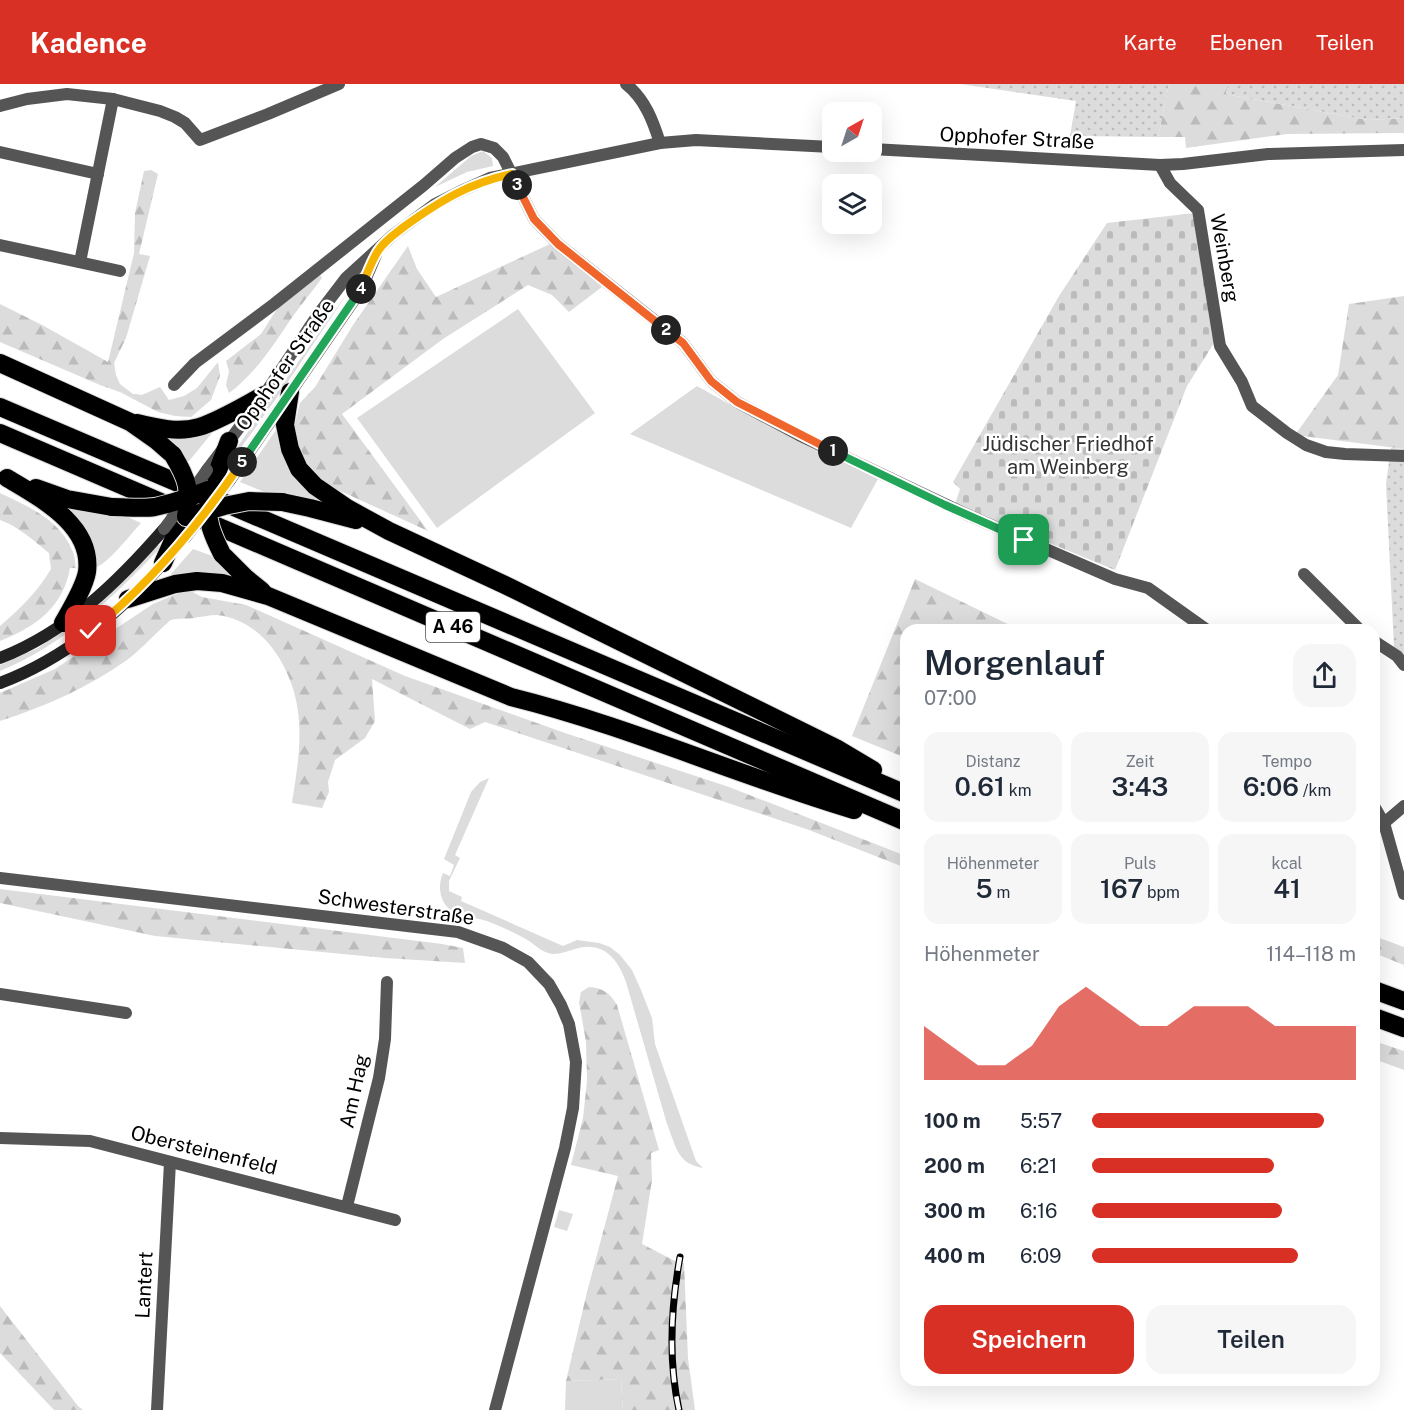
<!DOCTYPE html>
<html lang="de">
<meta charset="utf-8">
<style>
:root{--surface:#fff;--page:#f6f6f7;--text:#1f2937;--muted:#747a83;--accent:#d93025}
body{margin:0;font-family:"Public Sans",sans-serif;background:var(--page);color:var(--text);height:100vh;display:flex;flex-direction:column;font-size:22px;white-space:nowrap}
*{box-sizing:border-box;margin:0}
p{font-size:20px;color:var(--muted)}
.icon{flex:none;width:33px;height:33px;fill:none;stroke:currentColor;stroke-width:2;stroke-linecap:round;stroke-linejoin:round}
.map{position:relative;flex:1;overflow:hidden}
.sheet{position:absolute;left:900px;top:540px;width:480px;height:762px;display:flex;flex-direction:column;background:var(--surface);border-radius:18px;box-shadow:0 6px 24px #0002}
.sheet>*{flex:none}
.needle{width:39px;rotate:39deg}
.controls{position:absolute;left:822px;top:18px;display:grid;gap:12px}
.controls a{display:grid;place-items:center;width:60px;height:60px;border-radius:12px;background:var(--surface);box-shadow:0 6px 24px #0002;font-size:30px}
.pin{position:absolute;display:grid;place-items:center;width:51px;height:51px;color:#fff;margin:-26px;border-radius:12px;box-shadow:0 3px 9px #0006}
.km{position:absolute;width:30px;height:30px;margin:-15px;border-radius:50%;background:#222;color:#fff;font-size:16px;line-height:30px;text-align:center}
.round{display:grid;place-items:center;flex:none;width:63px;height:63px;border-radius:18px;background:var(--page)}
.headline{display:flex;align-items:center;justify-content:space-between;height:102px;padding:0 24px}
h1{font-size:33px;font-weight:600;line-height:45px}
.stats{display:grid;grid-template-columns:repeat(3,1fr);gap:9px;height:102px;padding:6px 24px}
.stats div{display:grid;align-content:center;border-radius:15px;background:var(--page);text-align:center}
.stats b{font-size:26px;font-weight:600}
.stats small{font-size:16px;font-weight:400}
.stats p{font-size:16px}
.chart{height:168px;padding:12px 24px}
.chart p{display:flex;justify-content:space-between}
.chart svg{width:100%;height:108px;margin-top:6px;fill:var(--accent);opacity:.7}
.action{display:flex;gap:12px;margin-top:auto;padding:12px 24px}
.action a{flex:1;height:69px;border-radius:18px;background:var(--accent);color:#fff;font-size:24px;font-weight:600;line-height:69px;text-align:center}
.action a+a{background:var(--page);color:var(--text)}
ul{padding:0 24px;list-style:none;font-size:20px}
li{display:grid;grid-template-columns:96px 72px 1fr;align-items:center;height:45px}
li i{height:15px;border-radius:8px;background:var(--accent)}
header{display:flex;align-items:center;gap:36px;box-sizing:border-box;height:84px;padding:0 30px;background:var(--accent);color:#fff}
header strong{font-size:28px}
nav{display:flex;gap:33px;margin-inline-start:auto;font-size:21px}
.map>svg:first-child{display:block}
.grass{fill:#dcdcdc}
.forest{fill:url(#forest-firs)}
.cemetery{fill:url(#cemetery-stones)}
.garden{fill:url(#garden-dots)}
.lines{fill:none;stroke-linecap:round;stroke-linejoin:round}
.motorway-casing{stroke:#dbdbdb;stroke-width:20}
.minor{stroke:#555;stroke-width:12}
.tertiary{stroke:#555;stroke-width:12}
.secondary{stroke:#222;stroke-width:12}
.motorway{stroke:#000;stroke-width:18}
.rail-casing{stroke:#000;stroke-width:7}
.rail{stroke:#fff;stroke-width:4.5;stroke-dasharray:14;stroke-linecap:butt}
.motorway-bridge-casing{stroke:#dbdbdb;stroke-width:20;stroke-linecap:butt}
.tertiary-bridge{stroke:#555;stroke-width:12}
.motorway-bridge{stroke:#000;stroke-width:18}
.split-1-casing{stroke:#fff;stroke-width:12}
.split-2-casing{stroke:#fff;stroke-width:12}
.split-3-casing{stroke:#fff;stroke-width:12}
.split-4-casing{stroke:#fff;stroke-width:12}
.split-5-casing{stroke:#fff;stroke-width:12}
.split-6-casing{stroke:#fff;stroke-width:12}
.split-1{stroke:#22a559;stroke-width:8}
.split-2{stroke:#f0652b;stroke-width:8}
.split-3{stroke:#f0652b;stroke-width:8}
.split-4{stroke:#f5b400;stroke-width:8}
.split-5{stroke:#22a559;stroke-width:8}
.split-6{stroke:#f5b400;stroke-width:8}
.labels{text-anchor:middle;stroke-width:5;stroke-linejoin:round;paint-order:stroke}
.shield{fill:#fff;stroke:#4c4c4c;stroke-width:1.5}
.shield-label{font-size:18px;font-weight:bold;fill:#000}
.street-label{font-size:20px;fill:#000;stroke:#fff}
.park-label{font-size:20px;fill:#333;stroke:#fff}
</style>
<header>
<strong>Kadence</strong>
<nav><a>Karte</a><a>Ebenen</a><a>Teilen</a></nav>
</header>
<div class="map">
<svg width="1404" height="1326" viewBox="0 0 1404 1326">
<defs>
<pattern id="forest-firs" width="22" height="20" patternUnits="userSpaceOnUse" patternTransform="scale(1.5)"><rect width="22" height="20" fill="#dcdcdc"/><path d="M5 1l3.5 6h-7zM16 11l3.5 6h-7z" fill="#bbb"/></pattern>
<pattern id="cemetery-stones" width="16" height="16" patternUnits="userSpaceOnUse" patternTransform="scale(1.5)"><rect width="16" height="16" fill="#dcdcdc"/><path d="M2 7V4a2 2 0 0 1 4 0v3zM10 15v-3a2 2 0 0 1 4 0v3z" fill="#bbb"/></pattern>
<pattern id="garden-dots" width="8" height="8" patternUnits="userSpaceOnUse" patternTransform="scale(1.5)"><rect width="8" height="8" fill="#dcdcdc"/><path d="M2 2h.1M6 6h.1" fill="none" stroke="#bbb" stroke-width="1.8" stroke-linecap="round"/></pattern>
</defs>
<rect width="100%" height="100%" fill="#fff"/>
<g class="grass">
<path d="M 483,67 L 492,74 L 493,82 L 467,88 L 435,103 L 471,72 Z"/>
<path d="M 351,204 L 283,305 L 233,375 L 230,373 Z"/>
<path d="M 518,225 L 595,329 L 437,444 L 357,334 Z"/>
<path d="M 697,302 L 729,320 L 878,395 L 851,444 L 630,350 Z"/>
<path d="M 276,346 C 279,365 288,383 302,397 C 312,407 326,414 338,422 L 272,411 L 240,398 Z"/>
<path d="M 209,347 L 212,349 L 189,377 L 185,377 L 162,356 L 168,351 Z"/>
<path d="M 48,412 L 119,429 L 141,439 C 130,451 108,480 93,485 Z"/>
<path d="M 157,461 L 162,462 C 115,512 64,561 0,587 L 0,581 L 38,564 L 59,549 Z"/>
<path d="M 193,465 L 218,474 L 243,498 L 164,498 Z"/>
<path d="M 489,694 L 455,771 L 460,774 L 449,797 L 449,807 L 462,813 L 461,817 L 563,862 L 577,856 L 599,859 L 610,863 L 620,871 L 632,886 L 641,906 L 652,934 L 655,960 L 696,1077 L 703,1084 C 677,1080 676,1062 667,1040 L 626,898 C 618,875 603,856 575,865 C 567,867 557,872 548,869 C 541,867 535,861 529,857 C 516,849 502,843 487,837 C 477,834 454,831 448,824 C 439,814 438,801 443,789 L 450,792 L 454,781 L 444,775 L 471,708 L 480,698 Z"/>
<path d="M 559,1126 L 573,1130 L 567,1147 L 554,1143 Z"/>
<path d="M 621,1295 L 623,1326 L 565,1326 L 566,1297 Z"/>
</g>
<g class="forest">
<path d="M 1169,0 L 1228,0 L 1226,10 L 1368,36 L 1404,34 L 1404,49 L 1287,50 L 1186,64 L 1185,53 L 1158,53 Z"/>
<path d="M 151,86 L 158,90 L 139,170 L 150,172 L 126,254 L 114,279 L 116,291 L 120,300 L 133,310 L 142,311 L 160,303 L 169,316 L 184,312 L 197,304 L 218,278 L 220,292 L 211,316 L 191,333 L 175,332 L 158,328 L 120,308 L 100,301 L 0,258 L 0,220 L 44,242 L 108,278 L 134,169 L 135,129 L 144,87 Z"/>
<path d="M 550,160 L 602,203 L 569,228 L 552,211 L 528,201 L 443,255 L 342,330 L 428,447 L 325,400 L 305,380 L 297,362 L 295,352 L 295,340 L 300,319 L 315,303 L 353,241 L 408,162 L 417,185 L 436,213 Z"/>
<path d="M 319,189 L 322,194 C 313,207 302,219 293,232 C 274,260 257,288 229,309 L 226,301 L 229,287 L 226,277 L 261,250 L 280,220 Z"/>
<path d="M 1404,212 L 1404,365 L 1295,351 L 1338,291 L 1349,220 Z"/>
<path d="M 0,409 C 29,423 59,435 72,466 C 75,471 75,478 76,484 L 70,484 C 63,524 35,543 0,557 L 0,542 C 20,525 38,507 51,485 L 49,469 C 34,457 18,442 0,436 Z"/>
<path d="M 915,495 L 1020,546 L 906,546 L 906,674 L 852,652 Z"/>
<path d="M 191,507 L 202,513 L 246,521 L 405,592 L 565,649 L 729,703 L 906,772 L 906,784 L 809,746 L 485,638 L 470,645 L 372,595 L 375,637 L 365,654 L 335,676 L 328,698 L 329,708 L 322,724 L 292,719 C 296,692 301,665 299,638 C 297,592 267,536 217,531 C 209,531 201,533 194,534 C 187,535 178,534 171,536 C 168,538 164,542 161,545 C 150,555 139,567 127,576 C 89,603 44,623 0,637 L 0,609 L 55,585 L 153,520 L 181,508 Z"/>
<path d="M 0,805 L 442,860 L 463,864 L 465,879 L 385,874 L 155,852 L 0,819 Z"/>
<path d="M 1374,852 L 1404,863 L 1404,881 L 1374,869 Z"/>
<path d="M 589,903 C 603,904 610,909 617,921 L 659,1066 L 651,1069 L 652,1096 L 642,1160 L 675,1177 L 684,1179 L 688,1274 L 695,1326 L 623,1326 L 621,1295 L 566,1297 L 587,1208 L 618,1092 L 571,1081 L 583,1034 L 587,997 L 586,958 L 579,918 L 581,908 Z"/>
<path d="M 1374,957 L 1404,967 L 1404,986 L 1374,975 Z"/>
<path d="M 0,1222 L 78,1322 L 83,1326 L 54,1326 L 0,1269 Z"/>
</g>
<path class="cemetery" d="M 1195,129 L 1214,259 L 1187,302 L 1115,486 L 955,420 L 960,405 L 953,398 L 1059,212 L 1107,139 Z"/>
<g class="garden">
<path d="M 960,0 L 1169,0 L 1158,53 L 1070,52 L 1076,17 Z"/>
<path d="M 1228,0 L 1404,0 L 1404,34 L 1368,36 L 1226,10 Z"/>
<path d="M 1391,364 L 1404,365 L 1404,575 L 1394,563 L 1386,400 Z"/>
</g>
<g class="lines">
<g class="motorway-casing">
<g id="motorway">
<path d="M 0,279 L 130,338 L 157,357 L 173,371"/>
<path d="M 290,308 L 285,341 L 290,365 L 299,385 L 315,402 L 347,424 L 389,447 L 505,501 L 836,664 L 873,686"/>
<path d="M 0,323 L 906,710"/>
<path d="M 137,339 C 157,344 179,349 199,343 C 219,337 245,321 264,311"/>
<path d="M 0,349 L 906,738"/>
<path d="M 7,394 C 40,414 93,441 87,488 C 84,504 71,525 63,539"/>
<path d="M 36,404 L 67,415 L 112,423"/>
<path d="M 211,405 L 229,357"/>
<path d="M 282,418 L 310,424 L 356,436"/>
<path d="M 222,470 L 246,494 L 262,507"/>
<path d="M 163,479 L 176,450 L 186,433"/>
<path d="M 128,515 L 175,500 L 197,497 L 222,499 L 268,512 L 511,613 C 628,642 739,692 854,726"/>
<path d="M 1374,906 L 1404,917"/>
<path d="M 1374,933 L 1404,944"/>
</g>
</g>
<g class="minor">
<path d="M 626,0 C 645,15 653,37 660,59"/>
<path d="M 0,22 L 27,15 L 67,10 L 113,15 L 160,27 L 175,33 L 185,39 L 200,56 L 268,30 L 339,0"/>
<path d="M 0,68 L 98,90"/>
<path d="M 1160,81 L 1170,99 L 1198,126 L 1220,262 L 1242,298 L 1252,322 L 1287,349 L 1306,361 L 1326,368 L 1345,370 L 1404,372"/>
<path d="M 0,161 L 120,187"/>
<path d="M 80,178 L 113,15"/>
<path d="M 174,301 L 195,279 L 274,220 L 424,101 L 455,74 L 472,63 L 481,60 L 494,64 L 503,73 L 534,135 L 558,160 L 683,259 L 711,297 L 737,318 L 799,351 L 970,432 L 1115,495 L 1148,504 L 1207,546"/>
<path d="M 1304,490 L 1360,546"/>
<path d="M 1374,557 L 1397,572 L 1404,581"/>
<path d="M 1374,722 L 1384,739 L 1404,810"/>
<path d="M 1384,739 L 1404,722"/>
<path d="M 0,910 L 126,929"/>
<path d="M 0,1054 L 90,1057 L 395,1136"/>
<path d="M 347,1122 L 379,994 L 385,955 L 387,898"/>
<path d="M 157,1326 L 170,1078"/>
</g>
<g class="tertiary">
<path d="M 872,65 L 1160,81 L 1183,80 L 1268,70 L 1404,66"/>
<path d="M 207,386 L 264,311 L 317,232 L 346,194 L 393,151 L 435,120 L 461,107 L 490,94 L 660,59 L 696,56 L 832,63"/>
<path d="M 230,396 L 361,206 L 376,171"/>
<path d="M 0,794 L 458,848 L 503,864 L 528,878 L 549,900 L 561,921 L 569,940 L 576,978 L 573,1024 L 565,1064 L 495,1326"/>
</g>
<g class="secondary">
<path d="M 0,574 C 67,548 118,498 164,445"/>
<path d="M 0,599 C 62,576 121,529 163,479"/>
</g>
<use href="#motorway" class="motorway"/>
<g class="rail-casing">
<path id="rail" d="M 679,1326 C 668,1276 671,1223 680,1173"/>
</g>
<use href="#rail" class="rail"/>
<g class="motorway-bridge-casing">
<g id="motorway-bridge">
<path d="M 173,371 C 188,396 190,404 186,433 L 224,422 L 249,417 L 282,418"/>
<path d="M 209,415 C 205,435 213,452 222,470"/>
<path d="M 112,423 C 126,423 141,425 155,423 C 174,419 193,412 211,405"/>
</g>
</g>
<g class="tertiary-bridge">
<path d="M 164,445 L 188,413 L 207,386"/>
<path d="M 185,454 L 230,396"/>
</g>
<use href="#motorway-bridge" class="motorway-bridge"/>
</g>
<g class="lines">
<g class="split-1-casing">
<path id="split-1" d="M 833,367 L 945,421 L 1024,456"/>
</g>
<g class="split-2-casing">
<path id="split-2" d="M 666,246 L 683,259 L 711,297 L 737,318 L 833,367"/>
</g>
<g class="split-3-casing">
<path id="split-3" d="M 517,101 L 534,135 L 558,160 L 666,246"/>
</g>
<g class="split-4-casing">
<path id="split-4" d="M 361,205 C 366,192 371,178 378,167 C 384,157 396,149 405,142 C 440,117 469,99 512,90 L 517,101"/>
</g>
<g class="split-5-casing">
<path id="split-5" d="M 242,378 L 361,205"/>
</g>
<g class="split-6-casing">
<path id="split-6" d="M 91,547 C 151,499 199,441 242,378"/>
</g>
<use href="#split-1" class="split-1"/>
<use href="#split-2" class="split-2"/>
<use href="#split-3" class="split-3"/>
<use href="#split-4" class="split-4"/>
<use href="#split-5" class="split-5"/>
<use href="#split-6" class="split-6"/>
</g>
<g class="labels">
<rect class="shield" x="426" y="528" width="54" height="30" rx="4.5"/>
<g class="shield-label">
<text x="453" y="549">A 46</text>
</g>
<g class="street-label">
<text transform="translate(1017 54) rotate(3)" y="7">Opphofer Straße</text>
<text transform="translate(1225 174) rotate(80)" y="7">Weinberg</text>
<text transform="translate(285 281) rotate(-55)" y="7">Opphofer Straße</text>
<text transform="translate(396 823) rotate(8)" y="7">Schwesterstraße</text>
<text transform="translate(354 1007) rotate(-78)" y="7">Am Hag</text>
<text transform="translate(204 1066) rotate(14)" y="7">Obersteinenfeld</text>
<text transform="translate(144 1201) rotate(-87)" y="7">Lantert</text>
</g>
<g class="park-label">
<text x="1068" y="367">Jüdischer Friedhof<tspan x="1068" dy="23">am Weinberg</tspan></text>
</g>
</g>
</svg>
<div class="controls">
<a><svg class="needle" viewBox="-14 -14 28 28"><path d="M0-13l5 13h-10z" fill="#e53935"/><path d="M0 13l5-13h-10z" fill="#747a83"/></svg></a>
<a><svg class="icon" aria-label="layers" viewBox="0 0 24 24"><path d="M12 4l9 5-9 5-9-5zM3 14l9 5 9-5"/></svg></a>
</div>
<div class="pin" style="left:1024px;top:456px;background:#1e9e55"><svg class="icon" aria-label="arrive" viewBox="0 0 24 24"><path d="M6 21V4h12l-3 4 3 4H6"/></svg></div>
<div class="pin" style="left:91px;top:547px;background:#d93025"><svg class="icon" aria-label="check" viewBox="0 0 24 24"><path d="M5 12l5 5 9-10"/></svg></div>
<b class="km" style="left:833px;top:367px">1</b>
<b class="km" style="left:666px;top:246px">2</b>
<b class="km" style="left:517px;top:101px">3</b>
<b class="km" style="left:361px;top:205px">4</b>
<b class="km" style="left:242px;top:378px">5</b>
<section class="sheet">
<div class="headline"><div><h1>Morgenlauf</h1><p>07:00</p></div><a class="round"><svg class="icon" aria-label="share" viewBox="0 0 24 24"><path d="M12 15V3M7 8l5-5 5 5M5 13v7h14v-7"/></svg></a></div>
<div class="stats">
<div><p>Distanz</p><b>0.61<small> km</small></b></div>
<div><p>Zeit</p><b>3:43</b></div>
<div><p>Tempo</p><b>6:06<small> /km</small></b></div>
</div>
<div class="stats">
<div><p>Höhenmeter</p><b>5<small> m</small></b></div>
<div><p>Puls</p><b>167<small> bpm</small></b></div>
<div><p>kcal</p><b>41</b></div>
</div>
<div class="chart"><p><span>Höhenmeter</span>114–118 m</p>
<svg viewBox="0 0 160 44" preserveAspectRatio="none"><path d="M0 44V22L10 30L20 38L30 38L40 30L50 14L60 6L70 14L80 22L90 22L100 14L110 14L120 14L130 22L140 22L150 22L160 22V44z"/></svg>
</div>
<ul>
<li><b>100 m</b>5:57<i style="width:88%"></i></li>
<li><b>200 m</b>6:21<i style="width:69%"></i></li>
<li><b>300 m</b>6:16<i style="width:72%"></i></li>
<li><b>400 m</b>6:09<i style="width:78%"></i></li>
</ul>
<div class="action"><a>Speichern</a><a>Teilen</a></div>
</section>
</div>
